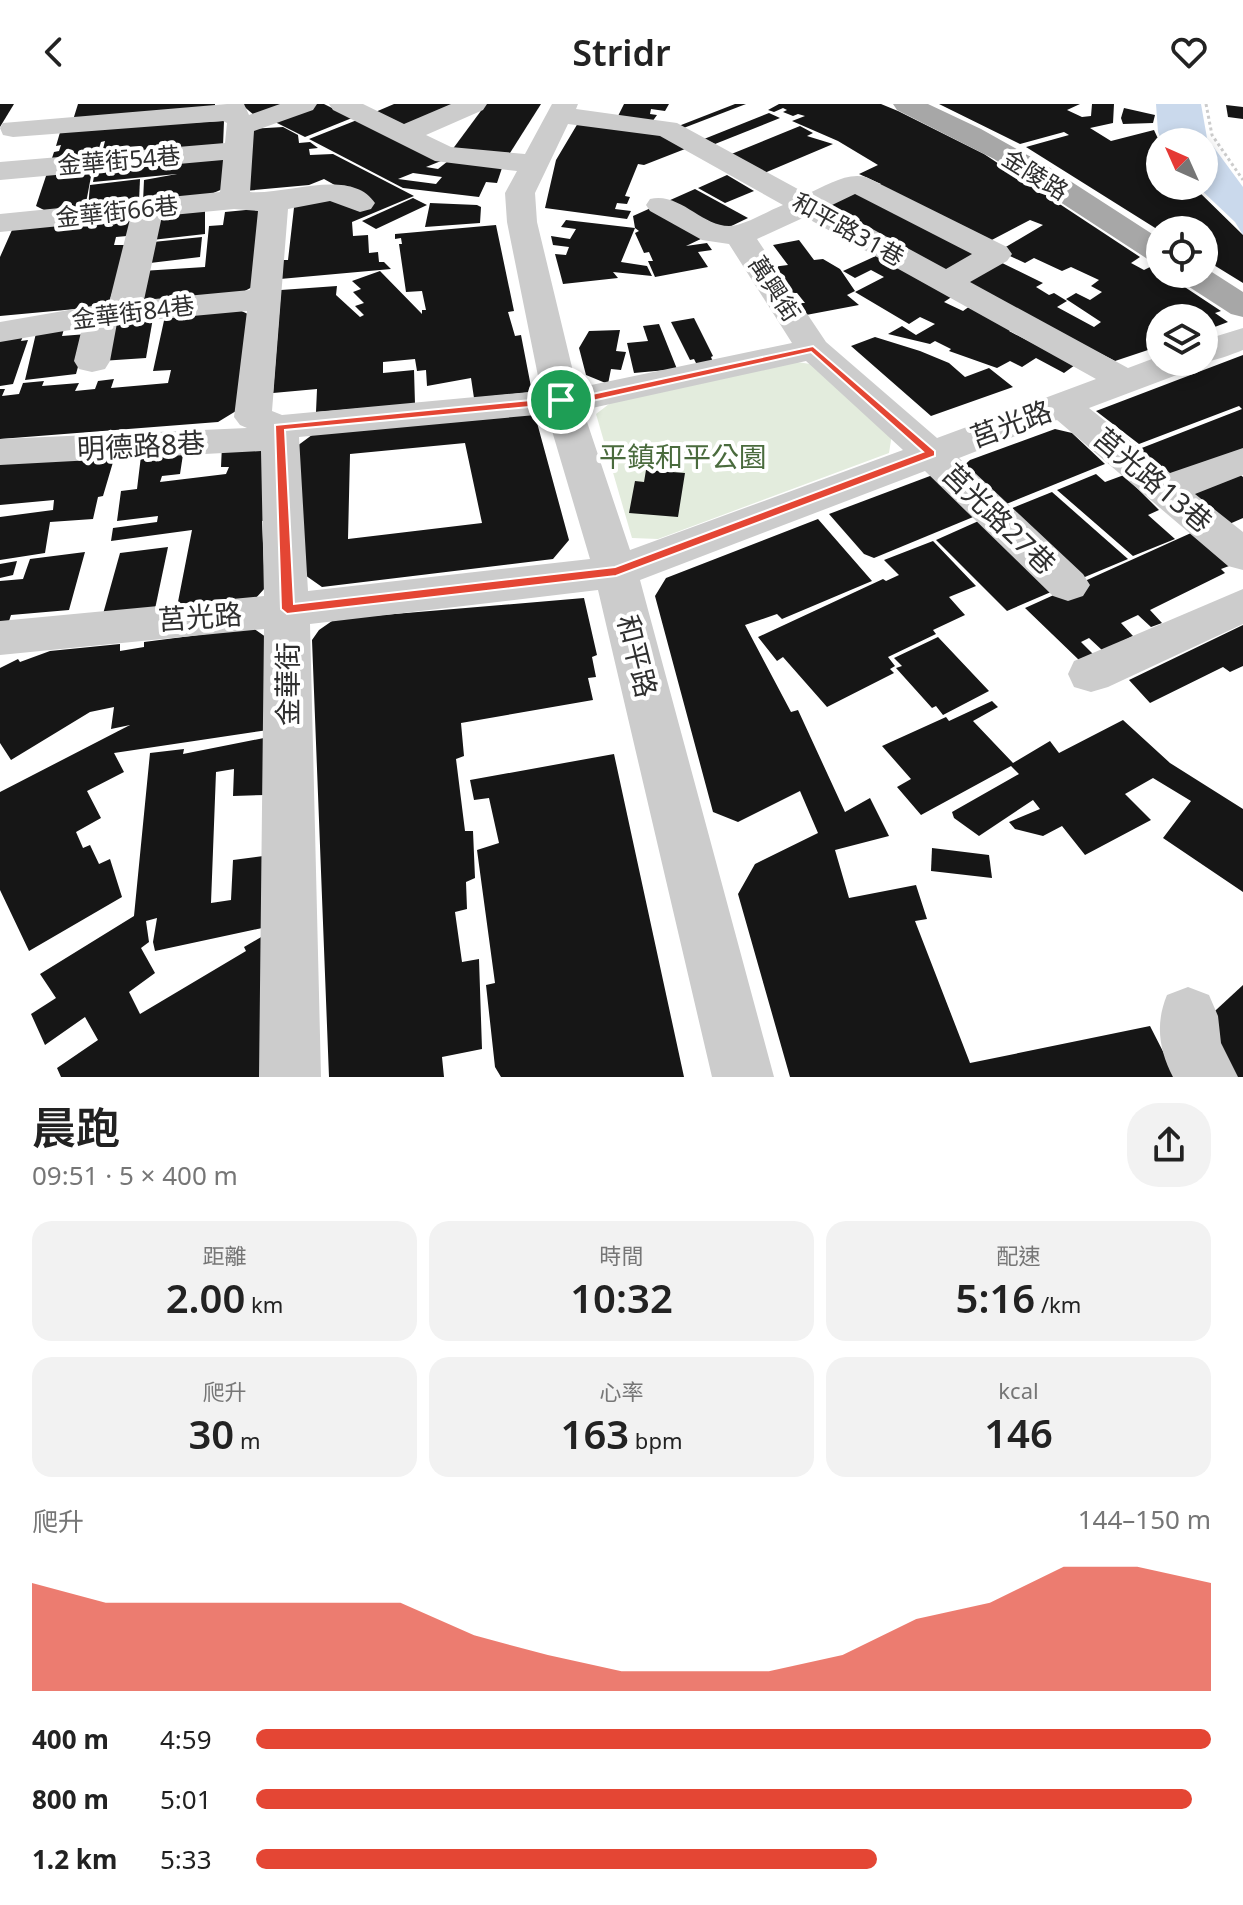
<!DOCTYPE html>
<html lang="zh-TW">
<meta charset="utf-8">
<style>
:root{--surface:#fff;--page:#f2f2f2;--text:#222;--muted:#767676;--accent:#e44634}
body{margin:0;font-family:"Noto Sans","Noto Sans TC",sans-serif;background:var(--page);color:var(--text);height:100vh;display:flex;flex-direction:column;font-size:30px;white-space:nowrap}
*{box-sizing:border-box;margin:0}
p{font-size:26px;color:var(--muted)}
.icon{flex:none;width:44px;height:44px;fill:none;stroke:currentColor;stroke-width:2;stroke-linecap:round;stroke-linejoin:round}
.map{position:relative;height:973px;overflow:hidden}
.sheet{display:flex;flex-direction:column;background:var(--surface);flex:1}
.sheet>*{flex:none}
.needle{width:52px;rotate:315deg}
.controls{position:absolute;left:1146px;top:24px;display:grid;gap:16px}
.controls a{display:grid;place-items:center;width:72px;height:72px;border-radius:50%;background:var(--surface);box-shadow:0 4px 12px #0003;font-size:40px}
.pin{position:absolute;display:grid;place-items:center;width:68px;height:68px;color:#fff;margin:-34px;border:4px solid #fff;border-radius:50%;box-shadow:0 2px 8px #0007}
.round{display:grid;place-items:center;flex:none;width:84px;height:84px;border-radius:32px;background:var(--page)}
.head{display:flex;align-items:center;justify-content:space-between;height:136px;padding:0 32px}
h1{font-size:44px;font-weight:600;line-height:60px}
.metrics{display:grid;grid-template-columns:repeat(3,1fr);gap:12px;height:136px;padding:8px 32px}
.metrics div{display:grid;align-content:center;border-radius:20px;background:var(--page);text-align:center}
.metrics b{font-size:40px;font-weight:600}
.metrics small{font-size:22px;font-weight:400}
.metrics p{font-size:22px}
.chart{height:224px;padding:16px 32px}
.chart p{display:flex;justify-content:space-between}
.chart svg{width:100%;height:144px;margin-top:8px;fill:var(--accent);opacity:.7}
ul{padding:0 32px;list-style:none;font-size:26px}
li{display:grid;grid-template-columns:128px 96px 1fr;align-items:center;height:60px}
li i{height:20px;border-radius:10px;background:var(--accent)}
header{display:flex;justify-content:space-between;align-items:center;height:104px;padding:0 32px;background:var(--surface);font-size:36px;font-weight:600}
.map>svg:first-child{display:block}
.green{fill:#e3ecdd}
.water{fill:#cad9ec}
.building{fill:#161616;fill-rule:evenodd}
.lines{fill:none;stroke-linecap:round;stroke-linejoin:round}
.path{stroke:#ccc;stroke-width:3;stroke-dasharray:3 3;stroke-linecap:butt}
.minor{fill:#ccc;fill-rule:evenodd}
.major{fill:#a7a7a7;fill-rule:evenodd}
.route{fill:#e44634;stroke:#fff;stroke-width:2;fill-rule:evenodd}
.labels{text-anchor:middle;stroke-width:8;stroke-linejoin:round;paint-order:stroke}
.far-street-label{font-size:24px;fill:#2f2f2f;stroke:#fff}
.street-label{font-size:28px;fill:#2f2f2f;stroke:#fff}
.park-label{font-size:28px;fill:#4a6b3d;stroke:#fff}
</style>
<header><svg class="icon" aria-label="back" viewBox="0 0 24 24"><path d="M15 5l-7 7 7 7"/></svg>Stridr<svg class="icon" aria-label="heart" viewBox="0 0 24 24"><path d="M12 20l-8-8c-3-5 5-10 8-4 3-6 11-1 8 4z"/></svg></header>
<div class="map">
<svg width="1243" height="973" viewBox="0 0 1243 973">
<rect width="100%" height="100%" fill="#fff"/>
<path class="green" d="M 797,258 L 817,261 L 892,330 L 889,349 L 658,435 L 632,434 L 596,310 L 613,297 Z"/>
<path class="water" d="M 1156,0 L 1201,0 L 1207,34 L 1243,83 L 1243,131 L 1235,118 L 1197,82 L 1204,82 L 1204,38 L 1162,38 L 1158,28 Z"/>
<g class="building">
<path d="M 0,0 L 14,0 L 0,23 Z"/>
<path d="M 78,0 L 215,0 L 215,2 L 73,16 Z"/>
<path d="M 241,0 L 288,0 L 254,11 Z"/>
<path d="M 314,0 L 324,0 L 352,14 L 305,33 L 273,17 Z"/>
<path d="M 394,0 L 458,0 L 406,25 L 373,9 Z"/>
<path d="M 486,0 L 541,0 L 510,49 L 452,46 Z"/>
<path d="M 624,0 L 669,0 L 665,7 L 651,5 L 650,10 L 657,11 L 652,18 L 617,14 Z"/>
<path d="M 735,0 L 746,0 L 681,25 L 676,23 Z"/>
<path d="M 779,0 L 881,0 L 898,7 L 984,50 L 1140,153 L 1131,159 L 1144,166 L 1152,162 L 1160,170 L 1165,170 L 1221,207 L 1215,209 L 1228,218 L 1204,227 L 1204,214 L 1160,214 L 1160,242 L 1115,257 L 959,178 L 998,157 L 1043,179 L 1036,183 L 1049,191 L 1054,189 L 1067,197 L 1057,203 L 1094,223 L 1101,218 L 1066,195 L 1076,189 L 1090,196 L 1102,188 L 1091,182 L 1099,176 L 1071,163 L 1062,167 L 1034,154 L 1025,159 L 999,147 L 1043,121 L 1030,116 L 986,139 L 876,83 L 881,80 L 859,70 L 878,61 L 838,37 L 792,17 L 805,12 L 798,10 L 793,12 L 783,8 L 787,6 L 783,4 L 774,8 L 768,6 Z"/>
<path d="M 939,0 L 1080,0 L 1067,6 L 1082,13 L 1091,12 L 1092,0 L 1114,0 L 1113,19 L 1090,24 L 1111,37 L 1154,26 L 1160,39 L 1160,50 L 1148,57 L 1160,62 L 1160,82 L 1193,82 L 1243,131 L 1243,179 L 1204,155 L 1204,126 L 1160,127 L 1026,43 L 1069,31 L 1064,28 L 1020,40 Z"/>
<path d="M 1226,1 L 1243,3 L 1243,15 L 1228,13 Z"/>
<path d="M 1124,4 L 1155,11 L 1153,19 L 1123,20 L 1121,14 Z"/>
<path d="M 769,9 L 780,14 L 715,40 L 704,35 Z"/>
<path d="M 357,16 L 441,57 L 426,63 L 438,65 L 448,57 L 502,64 L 497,79 L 486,78 L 479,93 L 403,84 L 309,35 ZM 413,69 L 442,73 L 436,80 L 398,75 Z"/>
<path d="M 224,17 L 223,42 L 101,53 L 105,37 L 101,38 L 96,54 L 51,57 L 54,48 L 59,47 L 61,41 L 56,42 L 61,25 Z"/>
<path d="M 578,19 L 658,27 L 685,45 L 644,61 L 638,60 L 625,92 L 630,93 L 627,100 L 617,99 L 615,105 L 631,107 L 627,115 L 545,104 L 556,56 Z"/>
<path d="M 800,22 L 813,29 L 807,32 L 833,40 L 762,70 L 729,51 Z"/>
<path d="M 283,23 L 298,31 L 299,39 L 310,38 L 318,44 L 309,45 L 310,51 L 333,50 L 414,92 L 352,118 L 353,132 L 368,131 L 369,149 L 378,148 L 379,158 L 384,158 L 391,165 L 280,175 L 282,156 L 288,156 L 295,95 L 365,98 L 324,75 L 309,81 L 244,87 L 251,25 Z"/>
<path d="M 227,50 L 225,84 L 211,90 L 143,98 L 144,76 L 177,70 L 93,78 L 95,66 Z"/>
<path d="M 93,62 L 85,104 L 48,108 L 36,102 L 48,66 Z"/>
<path d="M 727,71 L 754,87 L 725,99 L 698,84 Z"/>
<path d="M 140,75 L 139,98 L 88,104 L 90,81 Z"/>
<path d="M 695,85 L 748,114 L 723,126 L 668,97 Z"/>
<path d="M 856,85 L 979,150 L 944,169 L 818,102 Z"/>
<path d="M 413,94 L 427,101 L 376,125 L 362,117 Z"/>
<path d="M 430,99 L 477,101 L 481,103 L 480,119 L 425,123 Z"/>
<path d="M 653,103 L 705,133 L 686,142 L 707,139 L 712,146 L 698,148 L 708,163 L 655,173 L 648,157 L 653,157 L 649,148 L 644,149 L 635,129 L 639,127 L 635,124 L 621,158 L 647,162 L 652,172 L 613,168 L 618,174 L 563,180 L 555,150 L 566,151 L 569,143 L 553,141 L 551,132 L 570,135 L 576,125 L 561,123 L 566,116 L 635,124 L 633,112 Z"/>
<path d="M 205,105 L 205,130 L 143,137 L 146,111 Z"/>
<path d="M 257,105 L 264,114 L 256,181 L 241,189 L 135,199 L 142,167 L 205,163 L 209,122 L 223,121 L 225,108 Z"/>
<path d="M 132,113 L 127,132 L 116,133 L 114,141 L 127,141 L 108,202 L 0,212 L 0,153 L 12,126 Z"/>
<path d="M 496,121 L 514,207 L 508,208 L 515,232 L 521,231 L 532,288 L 474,294 L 471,274 L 427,282 L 426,266 L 417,267 L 415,255 L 383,258 L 383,269 L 414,266 L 415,300 L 316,308 L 317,285 L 273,289 L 281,186 L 337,182 L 336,191 L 360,213 L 364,211 L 355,202 L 364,199 L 353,188 L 361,185 L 352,177 L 380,167 L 422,210 L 422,206 L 426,206 L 422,187 L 406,188 L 399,140 L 402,140 L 401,134 L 395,135 L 395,130 Z"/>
<path d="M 202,133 L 200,153 L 150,159 L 153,138 Z"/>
<path d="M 799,136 L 814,156 L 823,155 L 840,165 L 855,187 L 847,191 L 859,201 L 806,211 L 798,199 L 805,199 L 797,189 L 791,189 L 772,163 L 788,161 L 773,141 Z"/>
<path d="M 878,151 L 953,192 L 944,198 L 963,207 L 970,202 L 1012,225 L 1009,227 L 1075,261 L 1064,269 L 1036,254 L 1022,263 L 1010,257 L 997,264 L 949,247 L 951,245 L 935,237 L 930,240 L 888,230 L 902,222 L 916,231 L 935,220 L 920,213 L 909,220 L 855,188 L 884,173 L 871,166 L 855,174 L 843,167 Z"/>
<path d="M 237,205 L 248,210 L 236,307 L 218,318 L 0,335 L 0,285 L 5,285 L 2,292 L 19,290 L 23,279 L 44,277 L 42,282 L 79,279 L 75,287 L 95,285 L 98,277 L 114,275 L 111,284 L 168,279 L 171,266 L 153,267 L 165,212 Z"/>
<path d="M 153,214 L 146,254 L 101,257 L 110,218 Z"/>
<path d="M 694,214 L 713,252 L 711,253 L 713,258 L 697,261 L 694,255 L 690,256 L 671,218 Z"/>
<path d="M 659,220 L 677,265 L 634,269 L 627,239 L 648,237 L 643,222 Z"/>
<path d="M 65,221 L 62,232 L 87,230 L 76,270 L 25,276 L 37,225 Z"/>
<path d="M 0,225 L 26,225 L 21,237 L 28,236 L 13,280 L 0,282 Z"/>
<path d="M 620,226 L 616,247 L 626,248 L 621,266 L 611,265 L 608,280 L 586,271 L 579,244 L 589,227 Z"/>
<path d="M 875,233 L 920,247 L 949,259 L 965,273 L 989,264 L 1013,283 L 931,312 L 851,242 Z"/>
<path d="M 1243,251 L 1243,346 L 1170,375 L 1134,347 L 1242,305 L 1239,302 L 1139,340 L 1096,307 Z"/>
<path d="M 523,305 L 536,315 L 569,436 L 553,455 L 322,483 L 295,464 L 293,345 L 316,328 ZM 465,339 L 482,419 L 348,435 L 350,350 Z"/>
<path d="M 1055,325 L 1072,329 L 1105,360 L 999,403 L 960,365 L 970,356 Z"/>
<path d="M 222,341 L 267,348 L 269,416 L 262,417 L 265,484 L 255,495 L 177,503 L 192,426 L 111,437 L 113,424 L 157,418 L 158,412 L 117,417 L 121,387 L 137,385 L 141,352 L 184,344 L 180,370 L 162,372 L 160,378 L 226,370 L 229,363 L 221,363 Z"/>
<path d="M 116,348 L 103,392 L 98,393 L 93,415 L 50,418 L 45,449 L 0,456 L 0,413 L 53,406 L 54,396 L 0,401 L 0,358 Z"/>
<path d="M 646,366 L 685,369 L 678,413 L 629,409 L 635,377 L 644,378 Z"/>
<path d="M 1238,369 L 1243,373 L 1243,414 L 1227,421 L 1190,390 Z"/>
<path d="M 1096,370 L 1105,378 L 1124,371 L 1159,406 L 1148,411 L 1175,435 L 1133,452 L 1057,386 Z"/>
<path d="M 930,372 L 939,373 L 978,411 L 874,454 L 864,450 L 829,410 Z"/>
<path d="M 1052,388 L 1128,455 L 1080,475 L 1005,407 Z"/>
<path d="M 818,415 L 872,477 L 782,515 L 777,510 L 745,521 L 791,608 L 798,606 L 845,708 L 870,694 L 889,732 L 835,746 L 849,794 L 916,781 L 927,815 L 915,817 L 970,959 L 1150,922 L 1176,973 L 790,973 L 738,790 L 755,760 L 818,729 L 800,687 L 738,718 L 713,708 L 655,492 L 666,474 Z"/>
<path d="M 983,415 L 1058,485 L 1007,507 L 936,436 Z"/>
<path d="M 1191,429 L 1229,462 L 1221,465 L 1225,469 L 1150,506 L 1162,519 L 1151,523 L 1138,511 L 1121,519 L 1133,532 L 1103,547 L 1089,534 L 1081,538 L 1093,550 L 1079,556 L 1025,504 Z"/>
<path d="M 933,437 L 976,482 L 949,493 L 965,511 L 933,526 L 936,530 L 888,553 L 895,562 L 890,565 L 894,569 L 827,603 L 783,553 L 777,557 L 758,533 L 883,475 L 886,477 L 899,471 L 884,456 Z"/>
<path d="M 168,443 L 155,505 L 103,510 L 120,449 Z"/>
<path d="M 85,448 L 69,506 L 11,511 L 8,520 L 0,520 L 0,477 L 23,475 L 30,455 Z"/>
<path d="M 17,457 L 13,471 L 0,474 L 0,460 Z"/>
<path d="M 584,494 L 597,551 L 592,553 L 596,573 L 588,574 L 593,596 L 461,619 L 464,652 L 456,655 L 465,727 L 473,727 L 475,774 L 466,778 L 467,805 L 455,808 L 462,858 L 479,855 L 482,945 L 442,953 L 444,973 L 329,973 L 312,536 L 319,526 L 332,517 L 347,514 Z"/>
<path d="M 1243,521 L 1243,562 L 1230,568 L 1223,563 L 1150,599 L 1129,576 Z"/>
<path d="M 253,524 L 273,538 L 268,626 L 114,649 L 124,668 L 87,687 L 101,714 L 76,728 L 83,744 L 90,741 L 99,760 L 110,755 L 122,793 L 29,847 L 0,786 L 0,688 L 130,621 L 111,625 L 114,603 L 90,608 L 11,656 L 0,639 L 0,564 L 18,555 L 20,558 L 50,547 L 120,540 L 120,547 L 144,543 L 144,538 Z"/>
<path d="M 938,533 L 989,587 L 943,611 L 936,602 L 932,604 L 896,564 L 902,562 L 894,554 Z"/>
<path d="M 992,597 L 998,603 L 973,617 L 1013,659 L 1050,637 L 1059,649 L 1123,616 L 1170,659 L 1243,705 L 1243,788 L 1163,734 L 1191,697 L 1153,674 L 1125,690 L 1151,716 L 1085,751 L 1062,722 L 1043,732 L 1015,725 L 1009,718 L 1040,705 L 1033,696 L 979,732 L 954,714 L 952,708 L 1019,670 L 1011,662 L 921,711 L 897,683 L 911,675 L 882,642 L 946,613 L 949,617 Z"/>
<path d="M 269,633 L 266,691 L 233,692 L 234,665 L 216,668 L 211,799 L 231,796 L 233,756 L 271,751 L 267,823 L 155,847 L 153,838 L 157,814 L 146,817 L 149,838 L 141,844 L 155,869 L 129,888 L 140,910 L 246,847 L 244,843 L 268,829 L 264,973 L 61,973 L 57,964 L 98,936 L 85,913 L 45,941 L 31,910 L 56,894 L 40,870 L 134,812 L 150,649 L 184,645 L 183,650 Z"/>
<path d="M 614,650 L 684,973 L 501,973 L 495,963 L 486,881 L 495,879 L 477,746 L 499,739 L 489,694 L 474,696 L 470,676 Z"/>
<path d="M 932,744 L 989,751 L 992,774 L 931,767 Z"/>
<path d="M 1243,881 L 1243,973 L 1236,973 L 1203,918 Z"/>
</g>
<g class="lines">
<path class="path" d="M 1206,0 L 1212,31 L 1243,76"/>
<g class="minor">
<path d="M 227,0 L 244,0 L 249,11 L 280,0 L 317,0 L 313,6 L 254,27 L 250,88 C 287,91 351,63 375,99 L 371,105 L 360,108 L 330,97 L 288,105 L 272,307 L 282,311 L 541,287 L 507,118 L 505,89 L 517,67 L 435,57 L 333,6 L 329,0 L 363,0 L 404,20 L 451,0 L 487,0 L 483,6 L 426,31 L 451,43 L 525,50 L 552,0 L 578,0 L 576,5 L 677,19 L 807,90 C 826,82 846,68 866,73 L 1007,143 L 1012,150 L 1007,157 L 970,178 L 1128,264 L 1160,252 L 1160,258 L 1195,258 L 1190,266 L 1089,304 L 1170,369 L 1243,344 L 1243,371 L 1195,390 L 1243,428 L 1243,466 L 1228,462 L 1057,316 L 959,354 L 1083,470 L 1090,481 L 1083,492 L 1068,497 L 1053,492 L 925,367 L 640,476 L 774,973 L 712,973 L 598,486 L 310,520 L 321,973 L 259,973 L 264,525 L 0,551 L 0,517 L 264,492 L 261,347 L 0,361 L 0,335 L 247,324 L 240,321 L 234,313 L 247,207 L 117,219 L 110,257 L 105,265 L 92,268 L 79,265 L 74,257 L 82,224 L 0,238 L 0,218 L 109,199 L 130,115 L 0,128 L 0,110 L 220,88 L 223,56 L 0,76 L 0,58 L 225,39 L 227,19 L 223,17 L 13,33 L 3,31 L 0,24 L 3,19 ZM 568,20 L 660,32 L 783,101 C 768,107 752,117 737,121 C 706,129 682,87 650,95 L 646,101 L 650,107 L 702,136 L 729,140 L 792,239 L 577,284 L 537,118 L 535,89 ZM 855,90 L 972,150 L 946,165 L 830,102 ZM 234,105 L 258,107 L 250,186 L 144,196 L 162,112 ZM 805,113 L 1096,275 L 937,334 L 826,238 L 757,135 ZM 806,257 L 903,346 L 630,446 L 583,306 ZM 547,310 L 590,455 L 308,487 L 299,333 Z"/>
<path d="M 1243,224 L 1243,246 C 1230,251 1216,257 1201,258 L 1204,258 L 1204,236 Z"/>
<path d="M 1243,485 L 1243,520 L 1108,583 L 1091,588 L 1074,583 L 1068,570 L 1074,557 Z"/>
<path d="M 1188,883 L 1209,891 L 1218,912 L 1221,939 L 1238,973 L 1173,973 C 1159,946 1155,920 1167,891 Z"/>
</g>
<g class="major">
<path d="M 893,0 L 928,0 L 981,25 L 1047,62 L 1160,135 L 1160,159 L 1149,156 L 994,55 L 897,6 Z"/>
<path d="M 1204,163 L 1243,188 L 1243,213 L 1231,210 L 1180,177 L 1176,170 L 1204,170 Z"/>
</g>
</g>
<path class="route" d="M 813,242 L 935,347 L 935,352 L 616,472 L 287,510 L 281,505 L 275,321 L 592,290 ZM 811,248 L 923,348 L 615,463 L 294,500 L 285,326 L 592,297 Z"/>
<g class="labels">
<g class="far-street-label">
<text transform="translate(119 57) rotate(-5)" y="8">金華街54巷</text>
<text transform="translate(1035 71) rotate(32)" y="8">金陵路</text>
<text transform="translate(117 108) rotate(-6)" y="8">金華街66巷</text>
<text transform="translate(848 126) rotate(29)" y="8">和平路31巷</text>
<text transform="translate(774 185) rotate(57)" y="8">萬興街</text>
<text transform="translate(133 209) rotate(-7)" y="8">金華街84巷</text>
</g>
<g class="street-label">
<text transform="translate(1011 320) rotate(-20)" y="10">莒光路</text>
<text transform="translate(141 342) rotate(-3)" y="10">明德路8巷</text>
<text transform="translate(1153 376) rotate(40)" y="10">莒光路13巷</text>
<text transform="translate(999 415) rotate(44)" y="10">莒光路27巷</text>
<text transform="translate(200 513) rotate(-4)" y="10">莒光路</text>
<text transform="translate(637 552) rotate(76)" y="10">和平路</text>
<text transform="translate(288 580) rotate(-90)" y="10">金華街</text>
</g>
<g class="park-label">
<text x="683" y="363">平鎮和平公園</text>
</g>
</g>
</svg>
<div class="controls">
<a><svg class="needle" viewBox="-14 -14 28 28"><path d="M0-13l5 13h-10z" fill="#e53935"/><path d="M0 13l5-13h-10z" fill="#767676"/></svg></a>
<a><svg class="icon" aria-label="locate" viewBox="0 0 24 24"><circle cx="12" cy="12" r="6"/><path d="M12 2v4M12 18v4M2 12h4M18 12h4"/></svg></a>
<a><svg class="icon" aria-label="layers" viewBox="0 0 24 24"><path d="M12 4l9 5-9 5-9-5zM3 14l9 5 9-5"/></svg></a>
</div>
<div class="pin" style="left:561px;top:296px;background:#1e9e55"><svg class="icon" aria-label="arrive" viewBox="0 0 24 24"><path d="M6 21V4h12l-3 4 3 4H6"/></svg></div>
</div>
<section class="sheet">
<div class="head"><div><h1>晨跑</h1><p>09:51 · 5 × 400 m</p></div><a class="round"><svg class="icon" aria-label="share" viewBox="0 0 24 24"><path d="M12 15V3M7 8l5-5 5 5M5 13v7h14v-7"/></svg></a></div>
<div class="metrics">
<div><p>距離</p><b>2.00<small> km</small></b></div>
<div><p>時間</p><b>10:32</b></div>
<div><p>配速</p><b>5:16<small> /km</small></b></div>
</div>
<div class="metrics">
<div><p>爬升</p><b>30<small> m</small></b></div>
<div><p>心率</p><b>163<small> bpm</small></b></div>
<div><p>kcal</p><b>146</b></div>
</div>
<div class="chart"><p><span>爬升</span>144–150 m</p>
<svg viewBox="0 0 160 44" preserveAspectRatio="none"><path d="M0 44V11L10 17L20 17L30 17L40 17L50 17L60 27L70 33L80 38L90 38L100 38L110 33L120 22L130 17L140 6L150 6L160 11V44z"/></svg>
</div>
<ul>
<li><b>400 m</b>4:59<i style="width:100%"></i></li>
<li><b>800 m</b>5:01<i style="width:98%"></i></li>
<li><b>1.2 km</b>5:33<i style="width:65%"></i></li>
</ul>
</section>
